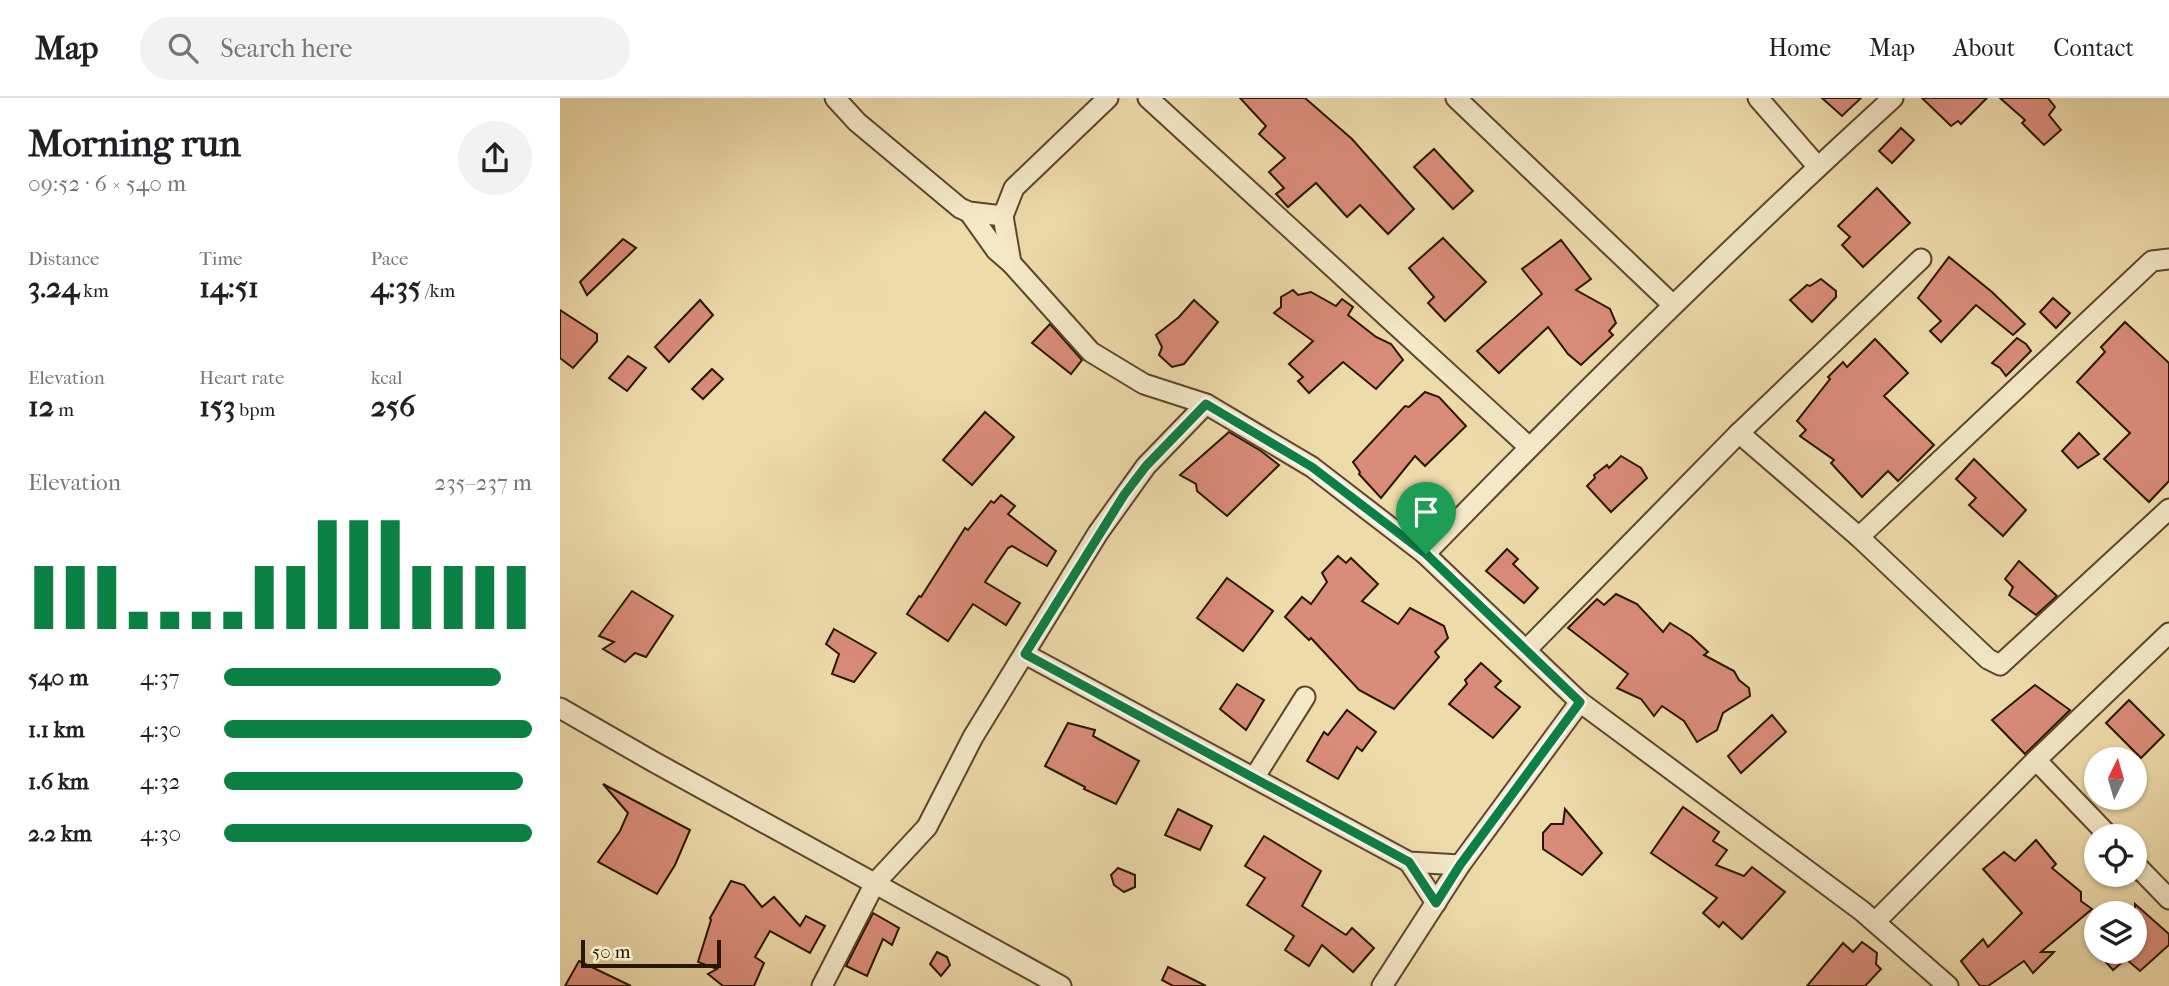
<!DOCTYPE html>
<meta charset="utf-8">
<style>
:root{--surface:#fff;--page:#f2f2f2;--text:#202124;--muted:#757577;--line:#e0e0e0;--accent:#0b8043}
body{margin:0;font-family:"IM FELL French Canon",serif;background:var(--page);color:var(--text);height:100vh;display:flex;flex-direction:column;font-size:26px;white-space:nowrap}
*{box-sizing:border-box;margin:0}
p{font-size:23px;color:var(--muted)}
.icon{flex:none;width:38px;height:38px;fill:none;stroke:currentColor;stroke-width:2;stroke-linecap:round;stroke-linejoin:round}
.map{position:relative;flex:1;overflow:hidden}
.panel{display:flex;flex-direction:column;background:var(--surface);width:560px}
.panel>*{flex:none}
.needle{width:46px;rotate:5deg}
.tools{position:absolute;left:1524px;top:649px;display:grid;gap:14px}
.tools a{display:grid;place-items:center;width:63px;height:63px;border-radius:50%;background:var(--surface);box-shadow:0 2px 5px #0004;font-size:35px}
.scale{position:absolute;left:21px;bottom:18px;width:140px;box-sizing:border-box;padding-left:7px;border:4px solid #281601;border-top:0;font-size:19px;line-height:24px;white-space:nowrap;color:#281601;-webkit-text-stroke:5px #f4e8c8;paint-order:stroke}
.pin{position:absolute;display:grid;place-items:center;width:60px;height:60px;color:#fff;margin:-72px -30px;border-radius:50% 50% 50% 0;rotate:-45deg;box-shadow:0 0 7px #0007}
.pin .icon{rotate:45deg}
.round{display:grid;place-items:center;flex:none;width:74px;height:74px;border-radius:37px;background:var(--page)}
.headline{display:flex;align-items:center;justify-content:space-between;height:119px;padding:0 28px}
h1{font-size:38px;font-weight:700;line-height:52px}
.figures{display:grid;grid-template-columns:repeat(3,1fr);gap:10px;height:119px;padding:7px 28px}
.figures div{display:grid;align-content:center}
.figures b{font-size:30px;font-weight:700}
.figures small{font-size:19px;font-weight:400}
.figures p{font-size:19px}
.chart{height:196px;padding:14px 28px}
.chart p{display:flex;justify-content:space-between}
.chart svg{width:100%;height:126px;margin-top:7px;stroke:var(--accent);stroke-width:6}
ul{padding:0 28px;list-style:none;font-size:23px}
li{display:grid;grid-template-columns:112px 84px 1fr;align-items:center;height:52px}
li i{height:18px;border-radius:9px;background:var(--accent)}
header{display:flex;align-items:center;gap:42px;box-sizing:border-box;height:98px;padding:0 35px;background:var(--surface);border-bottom:2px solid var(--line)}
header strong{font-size:33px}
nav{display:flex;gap:38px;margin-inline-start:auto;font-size:24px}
.search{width:490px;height:63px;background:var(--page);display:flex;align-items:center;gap:18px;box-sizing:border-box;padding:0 24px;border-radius:38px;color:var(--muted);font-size:26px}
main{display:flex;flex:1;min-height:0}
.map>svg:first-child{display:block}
.building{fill:#d98c79;stroke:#281601;stroke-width:2}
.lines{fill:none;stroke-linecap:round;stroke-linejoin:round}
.minor-casing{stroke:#5a472b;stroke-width:23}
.minor{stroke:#f4e8c8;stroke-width:19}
.route-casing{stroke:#fff;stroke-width:14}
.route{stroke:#0b8043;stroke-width:9}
</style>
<header>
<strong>Map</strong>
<div class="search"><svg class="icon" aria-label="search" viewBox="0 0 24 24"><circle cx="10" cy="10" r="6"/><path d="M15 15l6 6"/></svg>Search here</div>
<nav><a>Home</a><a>Map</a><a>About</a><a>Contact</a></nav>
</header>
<main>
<section class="panel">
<div class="headline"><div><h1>Morning run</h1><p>09:52 · 6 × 540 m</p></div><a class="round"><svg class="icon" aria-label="share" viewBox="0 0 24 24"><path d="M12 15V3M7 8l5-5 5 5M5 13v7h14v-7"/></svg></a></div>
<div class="figures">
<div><p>Distance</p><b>3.24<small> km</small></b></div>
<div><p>Time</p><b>14:51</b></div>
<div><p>Pace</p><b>4:35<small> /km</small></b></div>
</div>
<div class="figures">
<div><p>Elevation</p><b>12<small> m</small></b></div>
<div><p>Heart rate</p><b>153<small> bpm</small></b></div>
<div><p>kcal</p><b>256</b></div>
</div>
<div class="chart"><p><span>Elevation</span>235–237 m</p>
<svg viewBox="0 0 160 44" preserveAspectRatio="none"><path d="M5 44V22M15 44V22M25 44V22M35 44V38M45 44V38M55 44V38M65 44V38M75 44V22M85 44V22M95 44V6M105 44V6M115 44V6M125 44V22M135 44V22M145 44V22M155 44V22"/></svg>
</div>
<ul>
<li><b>540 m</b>4:37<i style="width:90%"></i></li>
<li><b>1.1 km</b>4:30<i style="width:100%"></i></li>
<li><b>1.6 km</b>4:32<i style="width:97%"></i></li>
<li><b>2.2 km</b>4:30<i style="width:100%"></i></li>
</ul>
</section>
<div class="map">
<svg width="1609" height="888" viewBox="0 0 1609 888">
<rect width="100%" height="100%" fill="#eedbaa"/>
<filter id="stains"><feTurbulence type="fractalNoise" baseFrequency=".00286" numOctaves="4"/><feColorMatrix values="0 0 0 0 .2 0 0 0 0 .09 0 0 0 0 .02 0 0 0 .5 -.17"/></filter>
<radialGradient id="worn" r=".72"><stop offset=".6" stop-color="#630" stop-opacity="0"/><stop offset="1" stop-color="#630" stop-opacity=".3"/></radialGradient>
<g class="building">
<path d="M 680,0 L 745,0 L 792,41 L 854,111 L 828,136 L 800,107 L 787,119 L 756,85 L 728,109 L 716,96 L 724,90 L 709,74 L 725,60 L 699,36 L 706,28 Z"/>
<path d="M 1262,0 L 1301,0 L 1282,18 Z"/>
<path d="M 1362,0 L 1427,0 L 1401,26 L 1398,23 L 1391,28 Z"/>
<path d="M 1440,0 L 1488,0 L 1495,9 L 1489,17 L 1501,32 L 1484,47 L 1462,25 L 1465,22 Z"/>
<path d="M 1341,30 L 1354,42 L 1332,65 L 1319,53 Z"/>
<path d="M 874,51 L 913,93 L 893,111 L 854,69 Z"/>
<path d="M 1317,90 L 1350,125 L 1303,169 L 1282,147 L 1290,139 L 1278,128 Z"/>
<path d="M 883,140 L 926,184 L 885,223 L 868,205 L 874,199 L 849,170 Z"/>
<path d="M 63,141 L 76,150 L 27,197 L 20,184 Z"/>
<path d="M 1001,142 L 1031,181 L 1016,192 L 1050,211 L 1056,225 L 1049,233 L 1053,237 L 1021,267 L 1008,256 L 988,229 L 939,275 L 917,253 L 982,196 L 962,171 Z"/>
<path d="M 1389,159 L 1432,194 L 1465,226 L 1453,237 L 1416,207 L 1381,244 L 1370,233 L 1381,223 L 1358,200 Z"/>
<path d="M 1261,181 L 1276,193 L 1276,199 L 1252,224 L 1230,202 L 1247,187 L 1250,188 Z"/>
<path d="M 733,192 L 738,197 L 751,194 L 776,208 L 782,201 L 793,209 L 788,217 L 816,239 L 831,246 L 843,262 L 816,291 L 783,264 L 749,295 L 738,283 L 743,279 L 729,266 L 753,243 L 714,215 L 721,209 L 721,199 Z"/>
<path d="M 1493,200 L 1510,215 L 1496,230 L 1480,214 Z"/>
<path d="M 140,202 L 153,217 L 109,264 L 95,249 Z"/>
<path d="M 634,202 L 658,224 L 624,266 L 612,269 L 599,257 L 602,249 L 596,237 L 619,219 Z"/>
<path d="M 0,212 L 37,236 L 37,243 L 13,270 L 0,260 Z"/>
<path d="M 1565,224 L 1609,265 L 1609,383 L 1589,404 L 1544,361 L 1570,335 L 1517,284 L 1545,254 L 1541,249 Z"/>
<path d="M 490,226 L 522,262 L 511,276 L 472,245 Z"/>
<path d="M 1457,240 L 1466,246 L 1471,253 L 1446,278 L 1440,270 L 1432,265 Z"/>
<path d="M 1315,241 L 1348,275 L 1324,298 L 1374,347 L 1338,383 L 1328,373 L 1302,399 L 1271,365 L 1274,362 L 1240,338 L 1246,332 L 1237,323 L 1270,281 L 1268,279 L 1283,264 L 1287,269 Z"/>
<path d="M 68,258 L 86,270 L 67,293 L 49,280 Z"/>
<path d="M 152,271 L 163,281 L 143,301 L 132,291 Z"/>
<path d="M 865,294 L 879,299 L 906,328 L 865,368 L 855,358 L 821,400 L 799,376 L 800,374 L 793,364 L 845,308 L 849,309 Z"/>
<path d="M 425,314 L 454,339 L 412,387 L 383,362 Z"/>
<path d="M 669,334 L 701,353 L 719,367 L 667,418 L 637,393 L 636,386 L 620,377 Z"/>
<path d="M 1519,335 L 1539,356 L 1518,370 L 1502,353 Z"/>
<path d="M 1061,358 L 1081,370 L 1087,380 L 1051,414 L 1027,388 L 1035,380 L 1034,377 L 1047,367 L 1049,370 Z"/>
<path d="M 1414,361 L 1466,412 L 1443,438 L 1409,407 L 1416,400 L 1396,381 Z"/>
<path d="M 441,397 L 455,408 L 448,416 L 496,453 L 487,468 L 452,448 L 448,450 L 425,484 L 460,505 L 446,527 L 413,506 L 388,543 L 347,516 L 359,498 L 361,499 L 405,430 L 408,432 L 431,403 L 434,405 Z"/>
<path d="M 859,398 L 882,418 L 866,436 L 858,435 L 853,432 L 841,414 Z"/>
<path d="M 947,451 L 958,461 L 953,466 L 978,490 L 964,505 L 926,473 Z"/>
<path d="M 778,458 L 786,465 L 791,460 L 818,486 L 802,503 L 838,526 L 850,510 L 884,528 L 888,540 L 875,554 L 879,559 L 834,611 L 799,592 L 751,540 L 749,542 L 725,519 L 742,499 L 751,506 L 767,484 L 762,475 Z"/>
<path d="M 1459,463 L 1497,498 L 1476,517 L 1449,497 L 1453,489 L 1445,481 Z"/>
<path d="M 667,480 L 713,513 L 683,553 L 637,520 Z"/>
<path d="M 72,493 L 113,518 L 86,559 L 75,555 L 65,564 L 43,551 L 54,544 L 39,538 Z"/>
<path d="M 1056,496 L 1077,506 L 1103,534 L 1110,525 L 1131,538 L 1148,554 L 1144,557 L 1174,573 L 1179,582 L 1189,590 L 1190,598 L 1163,615 L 1157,632 L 1137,644 L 1124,623 L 1102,608 L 1094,618 L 1081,601 L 1057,590 L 1068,576 L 1008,530 L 1037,501 L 1044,507 Z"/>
<path d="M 274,531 L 316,555 L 294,584 L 272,576 L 279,556 L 266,546 Z"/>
<path d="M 921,565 L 941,583 L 935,589 L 960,609 L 933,640 L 889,606 L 907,586 L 905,582 Z"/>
<path d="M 677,586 L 704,602 L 686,632 L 660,611 Z"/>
<path d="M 1475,587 L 1510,612 L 1465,656 L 1432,622 Z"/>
<path d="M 1569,602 L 1604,637 L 1581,660 L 1546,625 Z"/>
<path d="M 787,612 L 816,634 L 802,653 L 797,649 L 778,681 L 747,663 L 764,634 L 768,637 Z"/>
<path d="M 1212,617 L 1226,634 L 1181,675 L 1168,658 Z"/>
<path d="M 508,625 L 535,632 L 533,638 L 579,663 L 556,706 L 524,691 L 525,689 L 485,668 Z"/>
<path d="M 43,686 L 130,732 L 115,767 L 97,796 L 38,764 L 60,733 L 68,715 Z"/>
<path d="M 1123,709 L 1159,734 L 1153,743 L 1167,752 L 1156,767 L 1184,778 L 1192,769 L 1225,794 L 1182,841 L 1163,824 L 1159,829 L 1143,815 L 1157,800 L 1091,755 Z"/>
<path d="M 618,711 L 652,728 L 640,752 L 605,737 Z"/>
<path d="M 1005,711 L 1042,755 L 1022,777 L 983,751 L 983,735 L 991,726 L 1003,726 Z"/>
<path d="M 704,738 L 761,773 L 742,808 L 786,837 L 792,830 L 814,850 L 793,874 L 762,847 L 749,868 L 725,852 L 734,838 L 687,807 L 705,780 L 685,768 Z"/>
<path d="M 1476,742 L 1496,766 L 1492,770 L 1521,794 L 1521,803 L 1532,811 L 1481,854 L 1494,854 L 1473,875 L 1464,863 L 1428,888 L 1420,888 L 1401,863 L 1423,841 L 1428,849 L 1462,815 L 1423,771 L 1444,754 L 1455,763 Z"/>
<path d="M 558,770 L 575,777 L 575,789 L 564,794 L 554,787 L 551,777 Z"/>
<path d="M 171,783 L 184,787 L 202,809 L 214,799 L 240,828 L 246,818 L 265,828 L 250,855 L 210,833 L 195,859 L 204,865 L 194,888 L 163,888 L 148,876 L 157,871 L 138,864 L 151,822 L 150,820 Z"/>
<path d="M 1575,806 L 1609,836 L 1609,847 L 1580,873 L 1566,861 L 1553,872 L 1537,854 L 1575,854 Z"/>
<path d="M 313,815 L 339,830 L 332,847 L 323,841 L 307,878 L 286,868 Z"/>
<path d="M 1302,844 L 1317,855 L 1316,866 L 1321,871 L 1305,888 L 1247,888 L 1283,845 L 1293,854 Z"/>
<path d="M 377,854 L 387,859 L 390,867 L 381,878 L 370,866 Z"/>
<path d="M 19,863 L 71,888 L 5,888 Z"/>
<path d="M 608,869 L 646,888 L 613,888 L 602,882 Z"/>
</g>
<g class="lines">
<g class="minor-casing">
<g id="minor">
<path d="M 275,0 L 297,24 L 400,110 L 409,114 L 443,118 L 454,90 L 548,0"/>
<path d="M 588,0 L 969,349"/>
<path d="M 896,0 L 1113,207"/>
<path d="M 1198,0 L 1258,69"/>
<path d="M 409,114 L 436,152 L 451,165 L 531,254 L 584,286 L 646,306 L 752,369 L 865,456 L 1020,604 L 1302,813 L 1388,888"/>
<path d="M 443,118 L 451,165"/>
<path d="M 1179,335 L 1299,439 L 1428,561 L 1440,567 L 1609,411"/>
<path d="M 1299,439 L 1592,163 L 1609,161"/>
<path d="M 865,456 C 1017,300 1172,147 1333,0"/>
<path d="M 967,551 L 1179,335 L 1361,161"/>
<path d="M 465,556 L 849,764 L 900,767"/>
<path d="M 0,610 L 94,664 L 501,888"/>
<path d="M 1476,662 L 1549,738"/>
<path d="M 694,680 L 745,599"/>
<path d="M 849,764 L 876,805"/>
<path d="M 1575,766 L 1609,801"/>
<path d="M 1315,824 L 1476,662 L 1609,535"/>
<path d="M 262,888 L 315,785 L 367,729 L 413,639 L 538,435 L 586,368 L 646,306"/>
<path d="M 822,888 L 900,767 L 1020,604"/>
</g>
</g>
<use href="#minor" class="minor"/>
</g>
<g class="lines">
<g class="route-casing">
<path id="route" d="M 646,306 L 752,369 L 866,456 L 1020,604 L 900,767 L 876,805 L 849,764 L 465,556 L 564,397 L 586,368 Z"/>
</g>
<use href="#route" class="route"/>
</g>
<rect width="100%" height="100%" filter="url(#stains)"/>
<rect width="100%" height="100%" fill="url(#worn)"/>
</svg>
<div class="tools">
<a><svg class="needle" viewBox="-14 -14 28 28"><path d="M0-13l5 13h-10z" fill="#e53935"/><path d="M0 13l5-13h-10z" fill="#757577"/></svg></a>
<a><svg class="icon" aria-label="locate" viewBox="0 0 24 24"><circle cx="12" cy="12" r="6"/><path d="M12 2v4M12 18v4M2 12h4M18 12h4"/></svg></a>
<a><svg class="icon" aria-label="layers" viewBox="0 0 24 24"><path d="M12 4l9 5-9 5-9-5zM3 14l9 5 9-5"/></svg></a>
</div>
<div class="scale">50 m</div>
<div class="pin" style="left:866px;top:456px;background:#1e9e55"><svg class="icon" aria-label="arrive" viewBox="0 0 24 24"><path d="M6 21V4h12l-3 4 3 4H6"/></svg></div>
</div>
</main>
